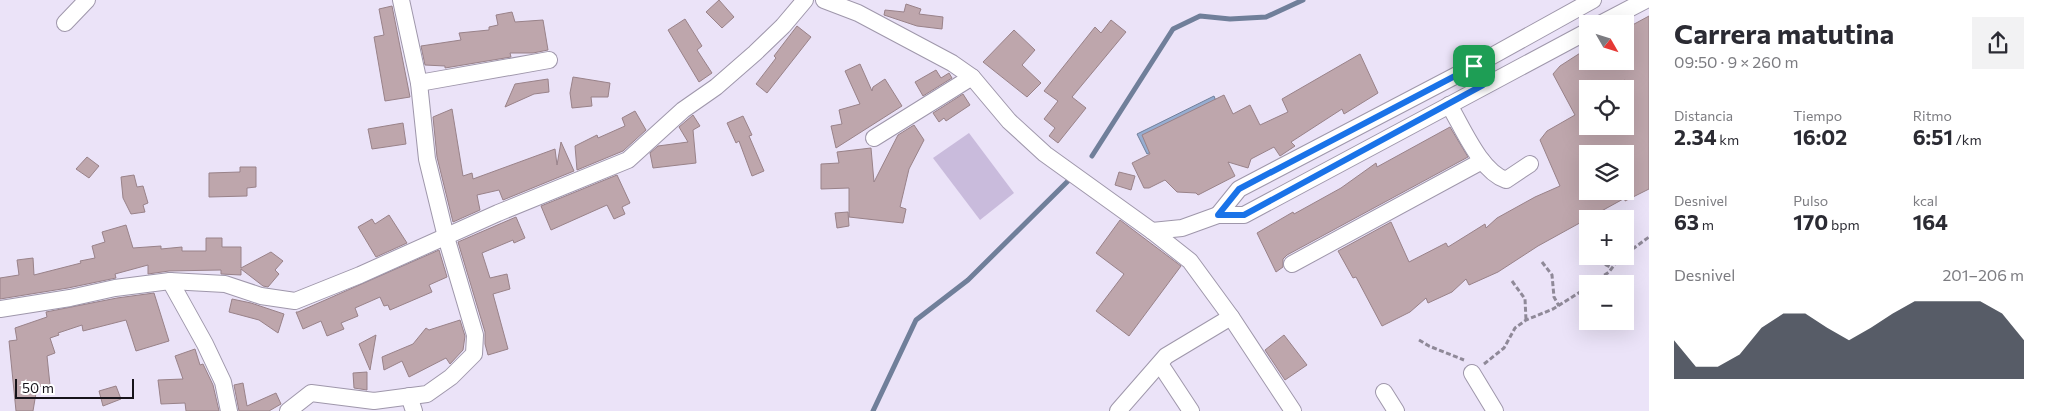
<!DOCTYPE html>
<html lang="es">
<meta charset="utf-8">
<style>
:root{--surface:#fff;--page:#f2f2f3;--text:#2b2b33;--muted:#7c7c81;--accent:#111827}
body{margin:0;font-family:Commissioner,sans-serif;background:var(--page);color:var(--text);height:100vh;display:flex;flex-direction:column;font-size:19px;white-space:nowrap}
*{box-sizing:border-box;margin:0}
p{font-size:16px;color:var(--muted)}
.icon{flex:none;width:28px;height:28px;fill:none;stroke:currentColor;stroke-width:2;stroke-linecap:round;stroke-linejoin:round}
.map{position:relative;flex:1;overflow:hidden}
.sheet{display:flex;flex-direction:column;background:var(--surface);width:400px}
.sheet>*{flex:none}
.needle{width:32px;rotate:129deg}
.tools{position:absolute;left:1579px;top:15px;display:grid;gap:10px}
.tools a{display:grid;place-items:center;width:55px;height:55px;border-radius:0px;background:var(--surface);box-shadow:0 5px 20px #0002;font-size:25px}
.scale{position:absolute;left:15px;bottom:12px;width:119px;box-sizing:border-box;padding-left:5px;border:2px solid #16131a;border-top:0;font-size:14px;line-height:18px;white-space:nowrap;color:#16131a;-webkit-text-stroke:4px #fff;paint-order:stroke}
.pin{position:absolute;display:grid;place-items:center;width:42px;height:42px;color:#fff;margin:-21px;border-radius:10px;box-shadow:0 2px 8px #0006}
.round{display:grid;place-items:center;flex:none;width:52px;height:52px;border-radius:0px;background:var(--page)}
.headline{display:flex;align-items:center;justify-content:space-between;height:85px;padding:0 25px}
h1{font-size:28px;font-weight:700;line-height:38px}
.metrics{display:grid;grid-template-columns:repeat(3,1fr);gap:8px;height:85px;padding:5px 25px}
.metrics div{display:grid;align-content:center}
.metrics b{font-size:21px;font-weight:700}
.metrics small{font-size:14px;font-weight:400}
.metrics p{font-size:14px}
.chart{height:140px;padding:10px 25px}
.chart p{display:flex;justify-content:space-between}
.chart svg{width:100%;height:90px;margin-top:5px;fill:var(--accent);opacity:.7}
main{display:flex;flex:1;min-height:0}
.map>svg:first-child{display:block}
.green{fill:#c9bbdc}
.water{fill:#96add1;stroke:#707f9a}
.lines{fill:none;stroke-linecap:round;stroke-linejoin:round}
.stream{stroke:#707f9a;stroke-width:5}
.building{fill:#bea6ac;stroke:#998289;fill-rule:evenodd}
.minor-casing{stroke:#9f97ab;stroke-width:18}
.path{stroke:#8f8998;stroke-width:3;stroke-dasharray:5 2.5;stroke-linecap:butt}
.minor{stroke:#fff;stroke-width:16}
.route-casing{stroke:#fff;stroke-width:10}
.route{stroke:#1a73e8;stroke-width:6}
</style>
<main>
<div class="map">
<svg width="1649" height="411" viewBox="0 0 1649 411">
<rect width="100%" height="100%" fill="#ebe3f8"/>
<path class="green" d="M 969,133 L 1014,193 L 980,220 L 933,158 Z"/>
<path class="water" d="M 1214,96 L 1222,116 L 1147,154 L 1137,134 Z"/>
<g class="lines">
<g class="stream">
<path d="M 1092,156 L 1173,29 L 1200,16 L 1230,19 L 1266,17 L 1303,0"/>
<path d="M 873,411 L 916,320 L 968,280 L 1071,178"/>
</g>
</g>
<g class="building">
<path d="M 719,0 L 734,17 L 722,28 L 706,12 Z"/>
<path d="M 906,4 L 921,9 L 919,14 L 943,17 L 942,29 L 917,26 L 884,15 L 885,10 L 904,12 Z"/>
<path d="M 392,6 L 410,97 L 385,101 L 374,37 L 384,35 L 379,9 Z"/>
<path d="M 512,12 L 515,22 L 543,20 L 548,50 L 533,53 L 510,53 L 511,57 L 445,68 L 445,66 L 425,65 L 421,46 L 461,40 L 459,33 L 489,30 L 489,27 L 498,25 L 496,15 Z"/>
<path d="M 1649,16 L 1649,189 L 1625,201 L 1625,198 L 1538,246 L 1498,272 L 1469,285 L 1466,279 L 1452,292 L 1428,303 L 1426,298 L 1410,312 L 1382,326 L 1356,277 L 1353,278 L 1338,251 L 1391,222 L 1409,262 L 1446,243 L 1448,247 L 1485,224 L 1486,228 L 1497,218 L 1535,197 L 1560,186 L 1540,140 L 1547,131 L 1575,115 L 1553,74 L 1560,66 L 1588,48 L 1588,61 L 1625,61 L 1625,29 ZM 1625,80 L 1625,126 L 1588,126 L 1588,89 L 1610,89 ZM 1588,154 L 1625,154 L 1625,191 L 1588,191 Z"/>
<path d="M 685,19 L 702,46 L 697,50 L 712,73 L 699,82 L 668,30 Z"/>
<path d="M 1111,20 L 1126,32 L 1072,97 L 1086,108 L 1058,143 L 1049,136 L 1055,128 L 1044,119 L 1058,101 L 1044,91 L 1095,27 L 1101,33 Z"/>
<path d="M 797,26 L 811,37 L 767,93 L 756,84 L 776,58 L 774,56 Z"/>
<path d="M 1014,30 L 1035,50 L 1022,65 L 1041,83 L 1027,97 L 983,62 Z"/>
<path d="M 1360,54 L 1378,93 L 1344,114 L 1342,109 L 1291,142 L 1295,146 L 1280,156 L 1274,147 L 1251,159 L 1248,168 L 1228,162 L 1235,176 L 1198,195 L 1196,193 L 1177,192 L 1165,180 L 1149,188 L 1144,188 L 1132,163 L 1150,154 L 1142,135 L 1224,95 L 1233,114 L 1250,105 L 1260,125 L 1288,112 L 1282,99 Z"/>
<path d="M 860,64 L 872,91 L 873,87 L 885,79 L 902,106 L 836,148 L 831,126 L 842,124 L 839,110 L 860,104 L 845,71 Z"/>
<path d="M 936,70 L 941,78 L 949,73 L 952,78 L 923,96 L 915,82 Z"/>
<path d="M 573,77 L 610,83 L 608,97 L 591,97 L 592,106 L 572,108 L 570,93 Z"/>
<path d="M 548,79 L 549,92 L 534,94 L 505,107 L 515,84 Z"/>
<path d="M 963,94 L 970,105 L 946,121 L 944,118 L 939,122 L 933,113 Z"/>
<path d="M 452,109 L 463,176 L 472,173 L 473,179 L 555,149 L 557,165 L 561,142 L 574,171 L 503,200 L 499,190 L 477,195 L 480,210 L 453,222 L 437,157 L 433,117 Z"/>
<path d="M 635,111 L 646,130 L 623,151 L 577,170 L 575,146 L 597,135 L 598,138 L 625,126 L 622,118 Z"/>
<path d="M 693,115 L 700,126 L 693,130 L 696,163 L 653,168 L 650,153 L 658,146 L 688,142 L 679,127 Z"/>
<path d="M 743,116 L 752,135 L 749,136 L 764,171 L 752,176 L 739,141 L 736,143 L 727,123 Z"/>
<path d="M 403,123 L 406,144 L 372,149 L 368,129 Z"/>
<path d="M 914,125 L 924,140 L 909,169 L 900,207 L 906,209 L 903,223 L 849,217 L 849,188 L 821,189 L 821,164 L 839,163 L 837,152 L 871,148 L 874,182 L 898,135 Z"/>
<path d="M 1450,127 L 1468,157 L 1287,255 L 1283,259 L 1283,267 L 1276,272 L 1257,233 L 1293,212 L 1294,214 L 1341,188 L 1376,163 L 1377,167 Z"/>
<path d="M 87,157 L 99,166 L 89,178 L 76,169 Z"/>
<path d="M 240,167 L 256,167 L 256,187 L 247,188 L 247,196 L 209,197 L 209,173 L 240,172 Z"/>
<path d="M 1119,172 L 1135,176 L 1131,190 L 1115,185 Z"/>
<path d="M 134,175 L 137,187 L 143,186 L 148,203 L 143,205 L 145,212 L 131,214 L 123,198 L 121,177 Z"/>
<path d="M 617,175 L 630,203 L 622,207 L 625,214 L 614,219 L 607,205 L 551,230 L 541,206 Z"/>
<path d="M 848,212 L 849,226 L 837,228 L 835,213 Z"/>
<path d="M 389,215 L 407,243 L 376,257 L 358,227 L 372,219 L 375,224 Z"/>
<path d="M 516,217 L 525,238 L 514,243 L 513,240 L 482,253 L 490,278 L 507,274 L 510,289 L 493,294 L 508,349 L 488,355 L 485,344 L 485,332 L 458,242 Z"/>
<path d="M 1120,220 L 1181,266 L 1129,336 L 1096,311 L 1124,274 L 1096,253 Z"/>
<path d="M 126,225 L 133,248 L 161,246 L 161,249 L 182,247 L 182,251 L 206,251 L 206,238 L 222,238 L 222,247 L 241,247 L 241,268 L 271,252 L 283,261 L 275,270 L 279,274 L 268,287 L 263,286 L 241,269 L 241,275 L 221,274 L 221,270 L 169,271 L 148,274 L 148,265 L 115,274 L 116,278 L 68,288 L 0,299 L 0,278 L 19,275 L 17,260 L 33,258 L 34,275 L 81,263 L 80,261 L 95,258 L 92,246 L 105,242 L 102,232 Z"/>
<path d="M 439,250 L 447,277 L 429,285 L 432,292 L 390,310 L 388,305 L 384,306 L 380,297 L 355,308 L 358,316 L 341,323 L 344,329 L 327,336 L 321,321 L 303,329 L 296,312 L 298,312 Z"/>
<path d="M 154,293 L 169,341 L 136,351 L 126,320 L 83,331 L 82,325 L 58,333 L 59,335 L 50,338 L 55,353 L 47,356 L 50,385 L 37,387 L 33,411 L 16,411 L 9,341 L 17,340 L 15,328 L 47,317 L 46,312 L 117,298 Z"/>
<path d="M 232,299 L 251,303 L 284,314 L 278,333 L 259,320 L 229,312 Z"/>
<path d="M 460,320 L 465,336 L 463,350 L 450,364 L 446,358 L 409,377 L 402,361 L 384,370 L 382,357 L 413,344 L 426,328 L 429,330 Z"/>
<path d="M 376,335 L 370,370 L 359,344 Z"/>
<path d="M 1284,335 L 1307,365 L 1285,380 L 1265,350 Z"/>
<path d="M 195,349 L 200,365 L 203,364 L 213,385 L 219,411 L 186,411 L 185,403 L 161,404 L 158,380 L 183,379 L 175,356 Z"/>
<path d="M 367,372 L 367,390 L 354,388 L 353,373 Z"/>
<path d="M 243,383 L 247,406 L 276,393 L 281,404 L 269,411 L 239,411 L 234,385 Z"/>
<path d="M 116,386 L 121,399 L 103,406 L 99,391 Z"/>
</g>
<g class="lines">
<g class="minor-casing">
<g id="minor">
<path d="M 824,0 L 858,13 L 952,63 L 972,77 L 1009,121 L 1045,154 L 1152,231 L 1190,261 L 1231,317 L 1293,411"/>
<path d="M 65,23 L 87,0"/>
<path d="M 1600,24 L 1646,0"/>
<path d="M 419,83 L 549,60"/>
<path d="M 1449,105 C 1463,128 1480,171 1506,180 L 1530,164"/>
<path d="M 874,138 L 972,77"/>
<path d="M 1218,215 L 1239,189 L 1474,66 L 1593,0"/>
<path d="M 1152,231 L 1182,228 L 1218,215 L 1244,215 L 1588,31"/>
<path d="M 1292,264 L 1482,161"/>
<path d="M 170,281 L 205,344 L 223,382 L 229,411"/>
<path d="M 0,309 L 70,298 L 115,288 L 170,281 L 225,284 L 261,296 L 295,301 L 360,275 L 498,213 L 628,160 L 683,110 L 716,87 L 755,53 L 783,26 L 805,0"/>
<path d="M 1160,364 L 1191,411"/>
<path d="M 1472,373 L 1495,411"/>
<path d="M 1384,392 L 1396,411"/>
<path d="M 409,396 L 414,411"/>
<path d="M 288,411 L 311,393 L 374,401 L 427,394 L 451,377 L 474,354 L 475,335 L 446,237 L 427,159 L 419,83 L 401,0"/>
<path d="M 1118,411 L 1166,356 L 1231,317"/>
</g>
</g>
<g class="path">
<path d="M 1620,216 L 1621,219"/>
<path d="M 1625,225 L 1634,248"/>
<path d="M 1581,240 L 1588,249"/>
<path d="M 1625,251 L 1634,248 L 1649,237"/>
<path d="M 1593,256 L 1595,259 L 1612,268"/>
<path d="M 1542,262 L 1552,275 L 1554,297 L 1559,306"/>
<path d="M 1512,281 L 1525,299 L 1526,320"/>
<path d="M 1592,284 L 1609,272 L 1621,256"/>
<path d="M 1419,340 L 1429,346 L 1464,360"/>
<path d="M 1484,364 L 1504,348 L 1515,328 L 1526,320 L 1553,309 L 1588,287"/>
</g>
<use href="#minor" class="minor"/>
</g>
<g class="lines">
<g class="route-casing">
<path id="route" d="M 1474,66 L 1483,85 L 1244,215 L 1218,215 L 1239,189 Z"/>
</g>
<use href="#route" class="route"/>
</g>
</svg>
<div class="tools">
<a><svg class="needle" viewBox="-14 -14 28 28"><path d="M0-13l5 13h-10z" fill="#e53935"/><path d="M0 13l5-13h-10z" fill="#7c7c81"/></svg></a>
<a><svg class="icon" aria-label="locate" viewBox="0 0 24 24"><circle cx="12" cy="12" r="6"/><path d="M12 2v4M12 18v4M2 12h4M18 12h4"/></svg></a>
<a><svg class="icon" aria-label="layers" viewBox="0 0 24 24"><path d="M12 4l9 5-9 5-9-5zM3 14l9 5 9-5"/></svg></a>
<a>+</a>
<a>−</a>
</div>
<div class="scale">50 m</div>
<div class="pin" style="left:1474px;top:66px;background:#1e9e55"><svg class="icon" aria-label="arrive" viewBox="0 0 24 24"><path d="M6 21V4h12l-3 4 3 4H6"/></svg></div>
</div>
<section class="sheet">
<div class="headline"><div><h1>Carrera matutina</h1><p>09:50 · 9 × 260 m</p></div><a class="round"><svg class="icon" aria-label="share" viewBox="0 0 24 24"><path d="M12 15V3M7 8l5-5 5 5M5 13v7h14v-7"/></svg></a></div>
<div class="metrics">
<div><p>Distancia</p><b>2.34<small> km</small></b></div>
<div><p>Tiempo</p><b>16:02</b></div>
<div><p>Ritmo</p><b>6:51<small> /km</small></b></div>
</div>
<div class="metrics">
<div><p>Desnivel</p><b>63<small> m</small></b></div>
<div><p>Pulso</p><b>170<small> bpm</small></b></div>
<div><p>kcal</p><b>164</b></div>
</div>
<div class="chart"><p><span>Desnivel</span>201–206 m</p>
<svg viewBox="0 0 160 44" preserveAspectRatio="none"><path d="M0 44V25L10 38L20 38L30 32L40 19L50 12L60 12L70 19L80 25L90 19L100 12L110 6L120 6L130 6L140 6L150 12L160 25V44z"/></svg>
</div>
</section>
</main>
